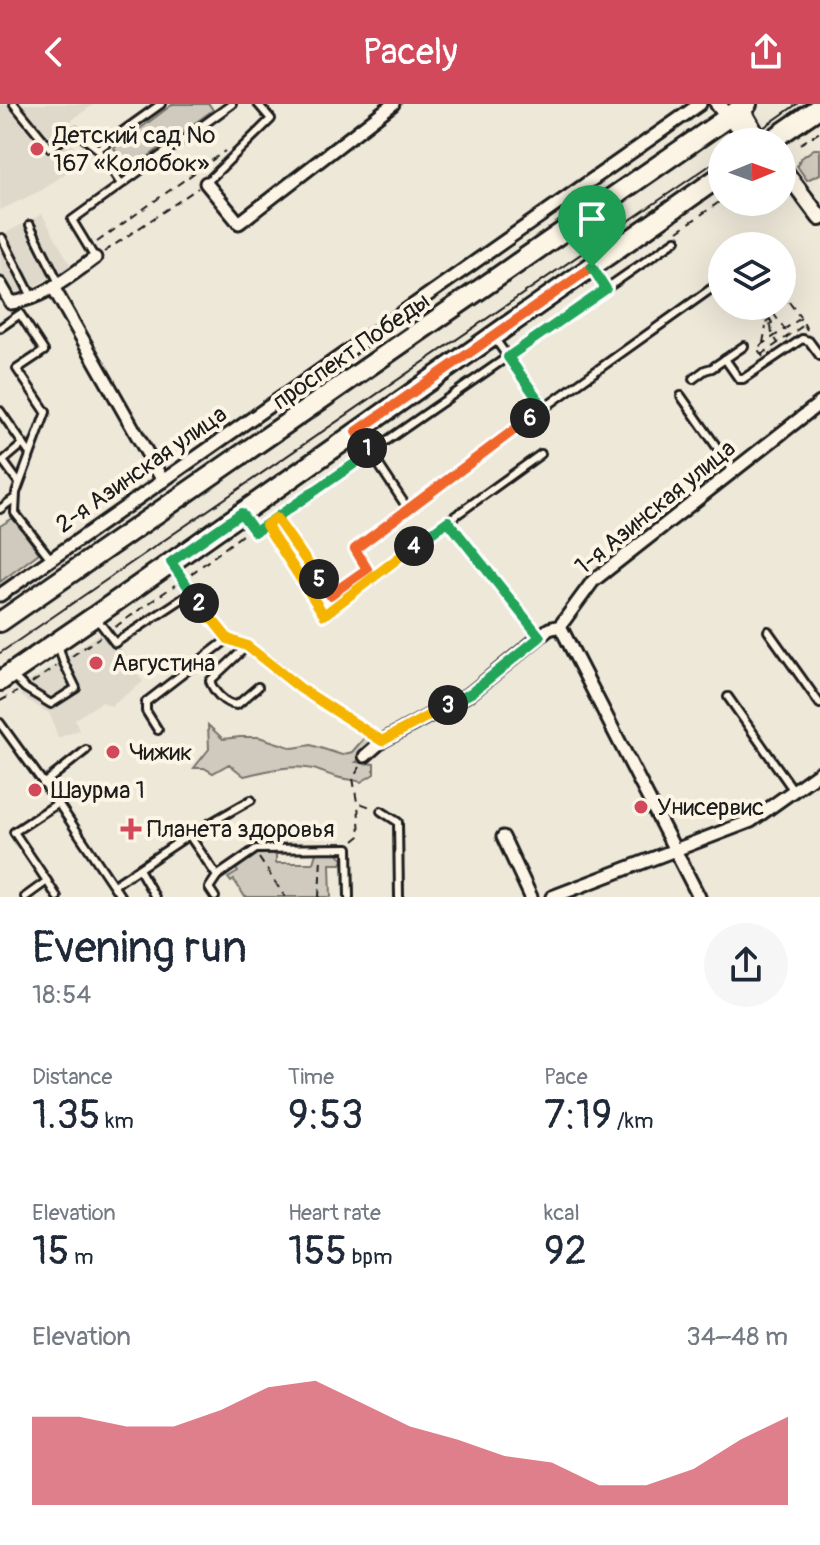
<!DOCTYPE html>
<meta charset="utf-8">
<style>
:root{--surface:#fff;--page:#f6f6f7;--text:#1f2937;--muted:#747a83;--accent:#d1495b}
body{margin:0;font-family:Pangolin,sans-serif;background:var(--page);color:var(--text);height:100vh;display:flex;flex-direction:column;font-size:30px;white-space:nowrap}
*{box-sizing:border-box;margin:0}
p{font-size:26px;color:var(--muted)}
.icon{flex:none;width:44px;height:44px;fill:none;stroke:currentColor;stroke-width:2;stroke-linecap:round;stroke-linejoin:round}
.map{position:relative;height:793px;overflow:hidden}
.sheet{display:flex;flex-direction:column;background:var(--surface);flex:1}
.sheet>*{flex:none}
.needle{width:52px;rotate:89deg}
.controls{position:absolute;left:708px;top:24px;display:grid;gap:16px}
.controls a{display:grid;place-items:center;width:88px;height:88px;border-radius:50%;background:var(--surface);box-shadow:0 8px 32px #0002;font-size:40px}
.pin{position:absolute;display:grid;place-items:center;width:68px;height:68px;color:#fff;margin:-82px -34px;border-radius:50% 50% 50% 0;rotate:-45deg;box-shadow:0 0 8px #0007}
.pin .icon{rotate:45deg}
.km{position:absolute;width:40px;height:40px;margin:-20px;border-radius:50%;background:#222;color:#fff;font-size:22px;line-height:40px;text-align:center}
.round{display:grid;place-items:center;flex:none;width:84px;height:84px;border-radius:42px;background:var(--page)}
.headline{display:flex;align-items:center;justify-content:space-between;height:136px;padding:0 32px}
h1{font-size:44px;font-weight:600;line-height:60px}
.stats{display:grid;grid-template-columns:repeat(3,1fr);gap:12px;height:136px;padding:8px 32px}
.stats div{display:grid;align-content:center}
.stats b{font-size:40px;font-weight:600}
.stats small{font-size:22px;font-weight:400}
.stats p{font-size:22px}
.chart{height:224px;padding:16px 32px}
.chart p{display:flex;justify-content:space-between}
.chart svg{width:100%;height:144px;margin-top:8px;fill:var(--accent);opacity:.7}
header{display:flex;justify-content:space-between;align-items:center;height:104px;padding:0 32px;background:var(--accent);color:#fff;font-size:36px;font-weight:600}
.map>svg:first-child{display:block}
.built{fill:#ded9cb}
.green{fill:#cfcabd;stroke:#76736c;stroke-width:2}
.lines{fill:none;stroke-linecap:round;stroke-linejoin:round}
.service-casing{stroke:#1c1c1c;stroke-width:12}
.minor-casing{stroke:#1c1c1c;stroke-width:17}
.tertiary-casing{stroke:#1c1c1c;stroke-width:20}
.primary-casing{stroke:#1c1c1c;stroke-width:24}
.path{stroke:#1c1c1c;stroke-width:2;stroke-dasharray:8 6;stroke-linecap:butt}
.service{stroke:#fcf5e5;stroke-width:6}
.minor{stroke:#fcf5e5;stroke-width:11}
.tertiary{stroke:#fcf5e5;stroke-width:14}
.primary{stroke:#fcf5e5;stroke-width:18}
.tram{stroke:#1c1c1c;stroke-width:2}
.split-1-casing{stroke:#fff;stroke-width:16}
.split-2-casing{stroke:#fff;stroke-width:16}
.split-3-casing{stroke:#fff;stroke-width:16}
.split-4-casing{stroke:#fff;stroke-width:16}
.split-5-casing{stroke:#fff;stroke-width:16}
.split-6-casing{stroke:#fff;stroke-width:16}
.split-7-casing{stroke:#fff;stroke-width:16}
.split-1{stroke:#f0652b;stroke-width:10}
.split-2{stroke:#22a559;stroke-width:10}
.split-3{stroke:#f5b400;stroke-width:10}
.split-4{stroke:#22a559;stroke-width:10}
.split-5{stroke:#f5b400;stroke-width:10}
.split-6{stroke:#f0652b;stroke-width:10}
.split-7{stroke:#22a559;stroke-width:10}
.poi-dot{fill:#d1495b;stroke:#fcf5e5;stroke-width:3}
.labels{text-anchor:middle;stroke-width:8;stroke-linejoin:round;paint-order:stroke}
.poi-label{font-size:24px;fill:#1c1c1c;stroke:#fcf5e5;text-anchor:start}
.street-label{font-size:24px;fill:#1c1c1c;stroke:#fcf5e5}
</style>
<header><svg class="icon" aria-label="back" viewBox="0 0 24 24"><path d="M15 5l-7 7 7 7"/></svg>Pacely<svg class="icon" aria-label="share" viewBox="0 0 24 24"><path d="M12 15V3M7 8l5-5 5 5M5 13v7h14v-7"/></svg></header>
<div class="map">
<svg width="820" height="793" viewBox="0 0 820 793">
<rect width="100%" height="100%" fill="#eee8d9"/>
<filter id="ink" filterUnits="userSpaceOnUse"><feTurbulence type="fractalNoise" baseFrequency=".0125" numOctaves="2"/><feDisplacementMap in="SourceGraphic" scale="16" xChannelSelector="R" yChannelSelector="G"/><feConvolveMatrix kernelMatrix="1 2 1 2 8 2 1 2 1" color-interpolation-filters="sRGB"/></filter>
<g filter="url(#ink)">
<g class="built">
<path d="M 0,0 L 94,0 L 61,24 L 83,57 L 42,86 L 0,106 Z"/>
<path d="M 42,110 L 71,162 L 13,194 L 0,169 L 0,132 Z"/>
<path d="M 108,524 L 143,578 L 111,602 L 102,598 L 75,615 L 79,626 L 58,634 L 50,610 L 21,592 L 25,584 L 29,578 Z"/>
</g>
<g class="green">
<path d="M 173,0 L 209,0 L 213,6 L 128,67 L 114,44 Z"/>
<path d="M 814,45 L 820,45 L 820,70 L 807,76 L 797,62 L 800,55 Z"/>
<path d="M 13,414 L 39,449 L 0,478 L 0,422 Z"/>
<path d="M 208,621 L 223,635 L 240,633 L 259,633 L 293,644 L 311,641 L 342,651 L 352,648 L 366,632 L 374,639 L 369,648 L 356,658 L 374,660 L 374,670 L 361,678 C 353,675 345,676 337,673 C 328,671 321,667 313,665 C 289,660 266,667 244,672 L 229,660 L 213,669 L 204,664 L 194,664 L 209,645 Z"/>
<path d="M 259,749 L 273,749 L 276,752 L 276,759 L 313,759 L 316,749 L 338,749 L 343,756 L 341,760 L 330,760 L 331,793 L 245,793 L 234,776 L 231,778 L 228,774 L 238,768 L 236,765 Z"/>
</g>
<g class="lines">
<g class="service-casing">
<g id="service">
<path d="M 14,0 L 50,44 L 75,27 L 98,45"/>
<path d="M 206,79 L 271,15 L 258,0"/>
<path d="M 121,80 L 98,45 L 161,0"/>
<path d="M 30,121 L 59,179"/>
<path d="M 2,134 L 32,193"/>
<path d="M 95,154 L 72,116 L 232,0"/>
<path d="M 593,164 L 606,185"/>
<path d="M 0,224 L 20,210 L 44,247 L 17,265 L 46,308 L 16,389 L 15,409 L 51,455"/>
<path d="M 495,235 L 544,304"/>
<path d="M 725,255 L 739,275 L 743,275 L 802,235 L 809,237 L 820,252"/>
<path d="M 693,275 L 705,266 L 712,264 L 744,242"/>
<path d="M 681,292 L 733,366"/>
<path d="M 0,307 L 30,350"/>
<path d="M 359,331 L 408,405"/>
<path d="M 0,357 L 3,357 L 19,379"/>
<path d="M 3,357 L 23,340"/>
<path d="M 0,405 L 15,394"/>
<path d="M 243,412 L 255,428 L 676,136"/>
<path d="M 276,414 L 330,491 L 367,465 L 355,445 L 544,304 L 715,182"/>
<path d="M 266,421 L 324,511 L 448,417"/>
<path d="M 97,515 L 115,539 L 191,489"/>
<path d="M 768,527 L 820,600"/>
<path d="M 540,533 L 448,417 L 541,350"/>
<path d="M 228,535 L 247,542 L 300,584 L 382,637"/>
<path d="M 247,542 L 210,577 C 214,588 224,600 237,601 L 258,583"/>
<path d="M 13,572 L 25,584 L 51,600 L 76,584 L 63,557 L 58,540"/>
<path d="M 728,593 L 794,687"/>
<path d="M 0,619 L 58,699 L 121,793"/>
<path d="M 158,626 L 146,607 L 146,598 L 228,535 L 191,489 L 172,460"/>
<path d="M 43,680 L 86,646"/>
<path d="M 381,707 L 398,718 L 399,793"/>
<path d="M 189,731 L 251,696"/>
<path d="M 139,765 L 155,793"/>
<path d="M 217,772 L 256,745 L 348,744 L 349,793"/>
<path d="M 47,777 L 57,793"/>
<path d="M 114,781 L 189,731 L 217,772 L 209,784 L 215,793"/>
<path d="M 25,793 L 47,777 L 14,728 L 58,699"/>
</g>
</g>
<g class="minor-casing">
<g id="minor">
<path d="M 206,79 L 239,119 L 393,0"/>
<path d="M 0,180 L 11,199 C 43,195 70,172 95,154"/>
<path d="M 53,183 L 163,377"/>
<path d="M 0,491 L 700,0"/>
<path d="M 560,522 L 699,793"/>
<path d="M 365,652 L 382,637 L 471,589 L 549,525 L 560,522 L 593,477 L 820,299"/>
<path d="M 503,733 L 531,793"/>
<path d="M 552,793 L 751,717 L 820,668"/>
</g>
</g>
<g class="tertiary-casing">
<g id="tertiary">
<path d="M 718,0 L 728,13 L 755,38"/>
<path d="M 739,0 L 761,38"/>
<path d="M 782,63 L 820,114"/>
</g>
</g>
<g class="primary-casing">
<g id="primary">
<path d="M 769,38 L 820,3"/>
<path d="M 0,518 L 747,0"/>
<path d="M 0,577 L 95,512 L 722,71"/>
</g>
</g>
<g class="path">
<path d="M 800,40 L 820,28"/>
<path d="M 678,127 L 722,96"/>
<path d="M 97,138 L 225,47"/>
<path d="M 104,148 L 198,84"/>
<path d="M 789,198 L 800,213"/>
<path d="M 773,209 L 789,231"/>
<path d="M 770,215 L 772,219 L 768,222 L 766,218 Z"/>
<path d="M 771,222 L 772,230 L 778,239"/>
<path d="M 763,239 L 766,222"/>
<path d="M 761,251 L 804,221"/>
<path d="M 763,253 L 757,244 L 801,214 L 807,226"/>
<path d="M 191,470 L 246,428"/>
<path d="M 115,523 L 175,481"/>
<path d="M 72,552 L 100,533"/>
<path d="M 32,579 L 57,562"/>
<path d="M 0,597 L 17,588"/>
<path d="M 360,663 L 353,674 L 357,698 L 373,704"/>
<path d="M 354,737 L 360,732 L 358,699"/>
<path d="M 259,754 L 285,793"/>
<path d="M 319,793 L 321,754"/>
</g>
<use href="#service" class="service"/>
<use href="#minor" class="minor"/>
<use href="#tertiary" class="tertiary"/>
<use href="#primary" class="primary"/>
<g class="tram">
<path d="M 743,38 L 797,0"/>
<path d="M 0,549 L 722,53"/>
</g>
</g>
</g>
<g class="lines" filter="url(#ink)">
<g class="split-1-casing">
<path id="split-1" d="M 367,344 L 356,328 L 592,163"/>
</g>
<g class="split-2-casing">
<path id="split-2" d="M 199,499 L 171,458 L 241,409 L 255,428 L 370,349 L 367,344"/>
</g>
<g class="split-3-casing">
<path id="split-3" d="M 199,499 L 228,535 L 247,542 L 300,584 L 382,637 L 448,601"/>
</g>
<g class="split-4-casing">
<path id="split-4" d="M 414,442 L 448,417 L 540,533 L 471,589 L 448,601"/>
</g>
<g class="split-5-casing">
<path id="split-5" d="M 319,475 L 276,414 L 266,421 L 324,511 L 414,442"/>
</g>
<g class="split-6-casing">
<path id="split-6" d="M 319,475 L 330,491 L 367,465 L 355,445 L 530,314"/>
</g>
<g class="split-7-casing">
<path id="split-7" d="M 530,314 L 544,304 L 508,253 L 606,185 L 592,163"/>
</g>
<use href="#split-1" class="split-1"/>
<use href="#split-2" class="split-2"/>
<use href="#split-3" class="split-3"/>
<use href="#split-4" class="split-4"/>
<use href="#split-5" class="split-5"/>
<use href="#split-6" class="split-6"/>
<use href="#split-7" class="split-7"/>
</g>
<g class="poi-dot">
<circle cx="37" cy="45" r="8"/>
<circle cx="96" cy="559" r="8"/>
<circle cx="113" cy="648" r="8"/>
<circle cx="35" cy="686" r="8"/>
<circle cx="641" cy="703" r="8"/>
<path d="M127 713h8v8h8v8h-8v8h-8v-8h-8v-8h8z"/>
</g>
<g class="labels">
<g class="poi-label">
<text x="53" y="39">Детский сад №<tspan x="53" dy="28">167 «Колобок»</tspan></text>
<text x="112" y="567">Августина</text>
<text x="129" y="656">Чижик</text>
<text x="51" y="694">Шаурма 1</text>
<text x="657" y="711">Унисервис</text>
<text x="147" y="733">Планета здоровья</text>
</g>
<g class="street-label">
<text transform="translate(351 247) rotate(-35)" y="8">проспект Победы</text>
<text transform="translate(141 365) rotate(-35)" y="8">2-я Азинская улица</text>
<text transform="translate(655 403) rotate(-39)" y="8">1-я Азинская улица</text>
</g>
</g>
</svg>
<div class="controls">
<a><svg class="needle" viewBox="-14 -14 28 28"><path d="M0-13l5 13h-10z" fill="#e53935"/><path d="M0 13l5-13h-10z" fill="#747a83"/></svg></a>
<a><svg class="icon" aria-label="layers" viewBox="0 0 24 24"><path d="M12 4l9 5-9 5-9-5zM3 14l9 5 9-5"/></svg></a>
</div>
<div class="pin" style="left:592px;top:163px;background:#1e9e55"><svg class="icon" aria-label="arrive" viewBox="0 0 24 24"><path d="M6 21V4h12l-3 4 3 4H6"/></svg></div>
<b class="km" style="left:367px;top:344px">1</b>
<b class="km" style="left:199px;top:499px">2</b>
<b class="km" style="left:448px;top:601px">3</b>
<b class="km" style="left:414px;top:442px">4</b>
<b class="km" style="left:319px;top:475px">5</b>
<b class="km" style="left:530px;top:314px">6</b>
</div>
<section class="sheet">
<div class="headline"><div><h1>Evening run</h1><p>18:54</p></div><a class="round"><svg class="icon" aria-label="share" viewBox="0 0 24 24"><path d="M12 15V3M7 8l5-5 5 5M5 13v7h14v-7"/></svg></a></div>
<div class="stats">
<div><p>Distance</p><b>1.35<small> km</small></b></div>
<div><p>Time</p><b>9:53</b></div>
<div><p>Pace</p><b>7:19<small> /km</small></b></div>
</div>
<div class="stats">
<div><p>Elevation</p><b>15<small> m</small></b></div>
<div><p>Heart rate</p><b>155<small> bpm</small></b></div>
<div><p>kcal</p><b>92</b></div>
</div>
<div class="chart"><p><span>Elevation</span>34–48 m</p>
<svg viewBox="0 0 160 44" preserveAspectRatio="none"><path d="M0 44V17L10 17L20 20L30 20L40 15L50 8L60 6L70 13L80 20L90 24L100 29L110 31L120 38L130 38L140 33L150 24L160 17V44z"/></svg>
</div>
</section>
